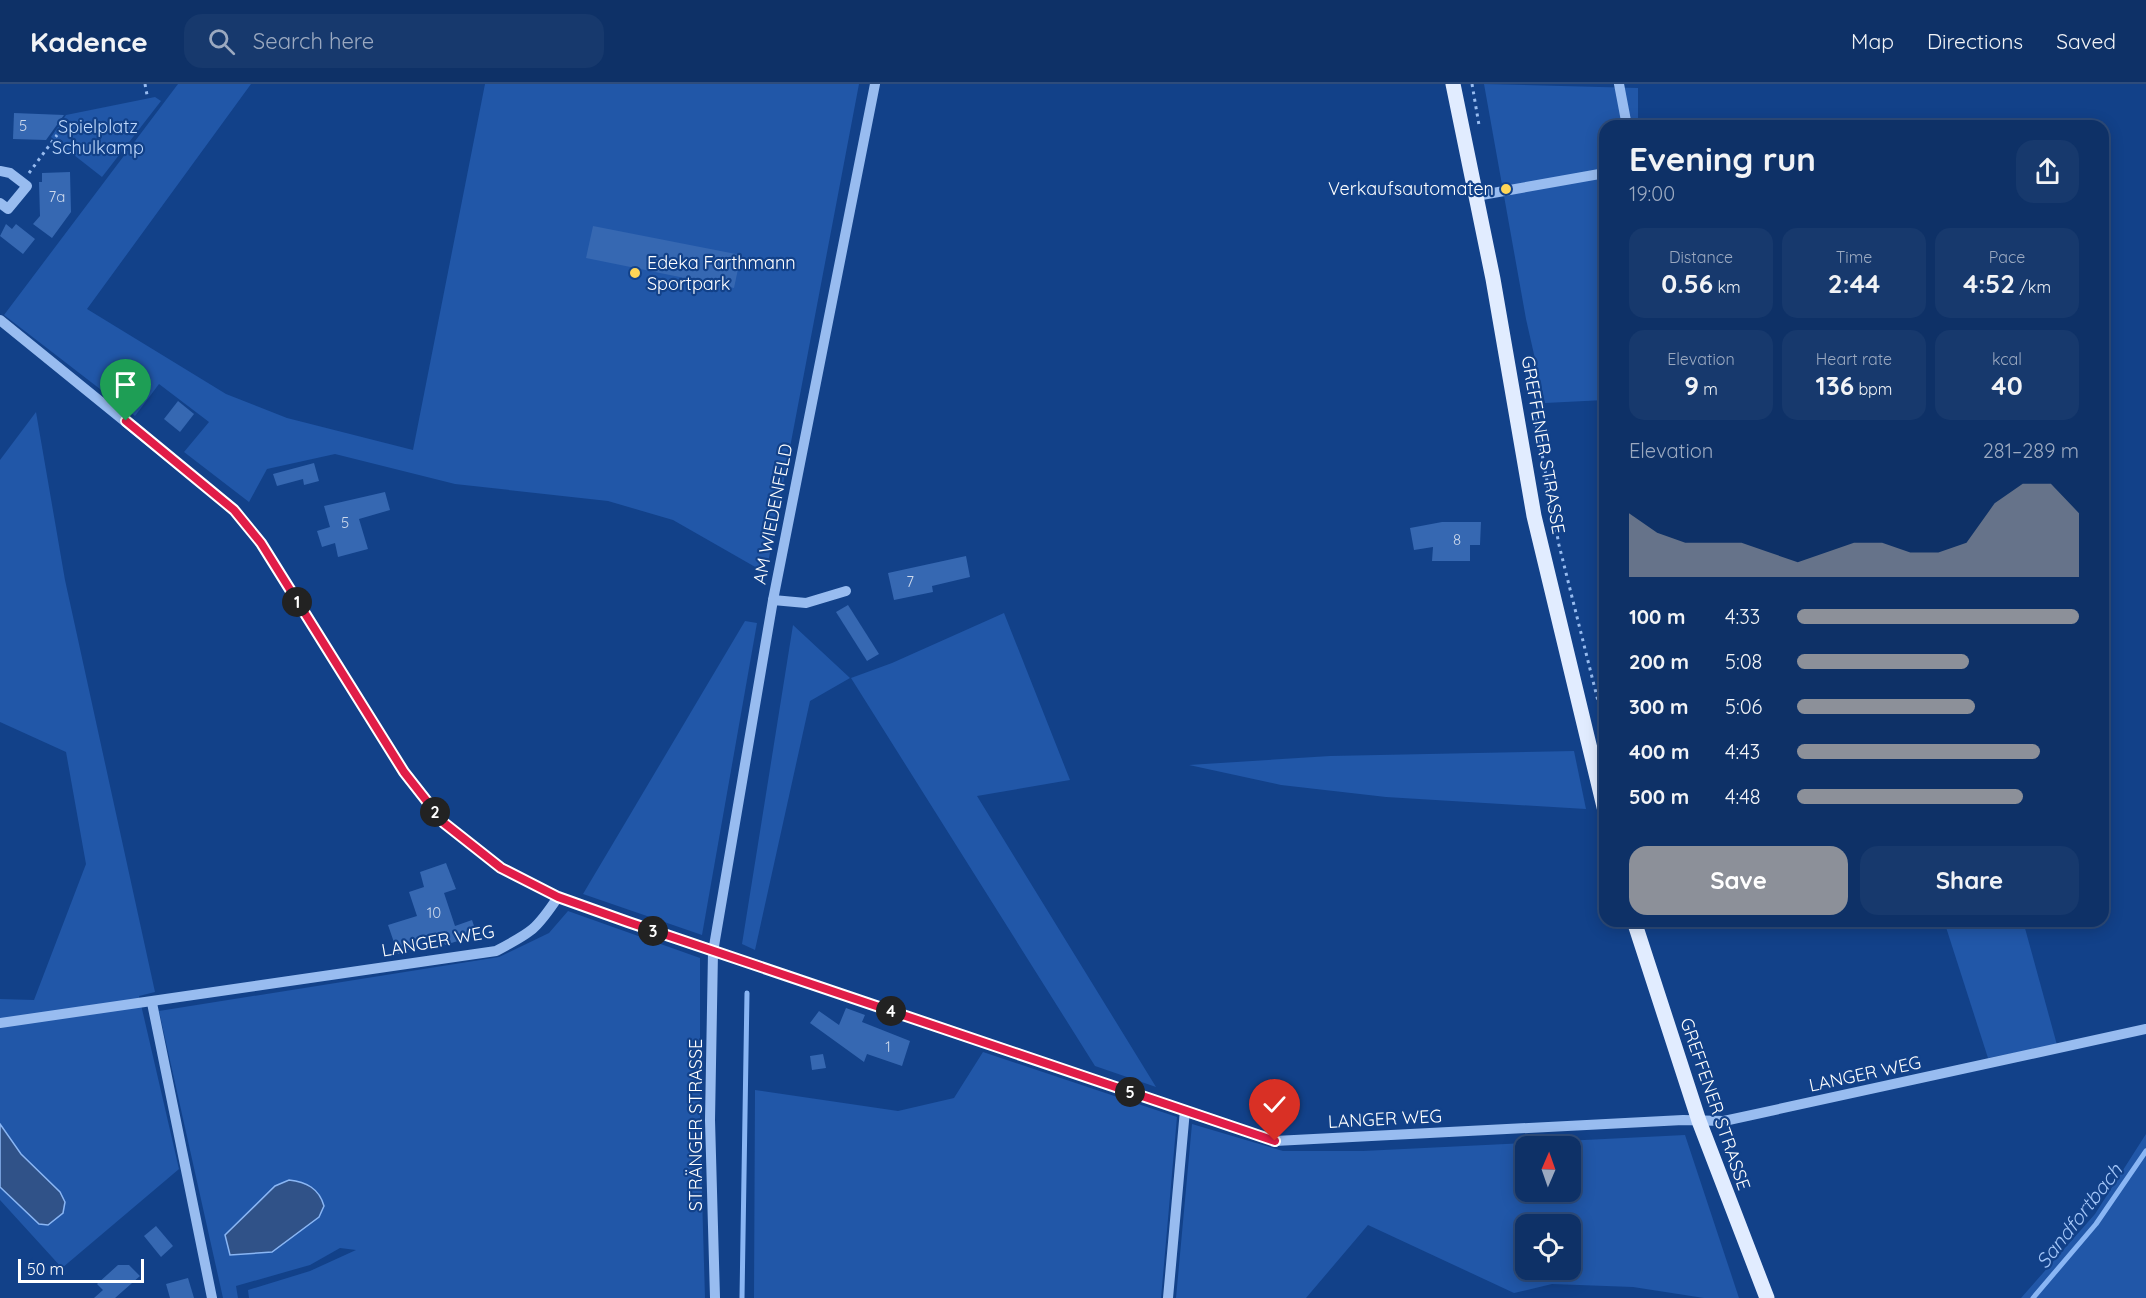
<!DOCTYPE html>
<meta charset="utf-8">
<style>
:root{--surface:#0e3167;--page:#17396d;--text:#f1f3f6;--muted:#9ba9c0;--line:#2e4c7b;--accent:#8c9099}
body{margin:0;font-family:Quicksand,sans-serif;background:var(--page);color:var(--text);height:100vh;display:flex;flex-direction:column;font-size:22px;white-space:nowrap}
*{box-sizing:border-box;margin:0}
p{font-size:20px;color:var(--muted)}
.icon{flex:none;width:33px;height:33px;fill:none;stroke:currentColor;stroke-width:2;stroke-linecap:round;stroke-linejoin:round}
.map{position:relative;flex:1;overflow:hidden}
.panel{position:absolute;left:1599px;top:36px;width:510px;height:807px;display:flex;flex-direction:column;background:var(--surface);border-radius:18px;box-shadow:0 3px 15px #0003,0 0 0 2px var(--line)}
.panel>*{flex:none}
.needle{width:39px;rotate:2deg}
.fabs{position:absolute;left:1515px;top:1052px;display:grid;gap:12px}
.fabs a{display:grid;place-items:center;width:66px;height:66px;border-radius:12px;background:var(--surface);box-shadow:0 3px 15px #0003,0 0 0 2px var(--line);font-size:30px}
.scale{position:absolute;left:18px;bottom:15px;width:126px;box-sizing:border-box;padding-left:6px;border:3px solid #fff;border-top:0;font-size:16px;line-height:21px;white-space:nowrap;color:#fff;-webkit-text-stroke:4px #124189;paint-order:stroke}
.pin{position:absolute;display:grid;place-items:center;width:51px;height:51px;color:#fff;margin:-62px -26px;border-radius:50% 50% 50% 0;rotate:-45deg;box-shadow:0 0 6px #0007}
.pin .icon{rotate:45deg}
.km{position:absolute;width:30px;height:30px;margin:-15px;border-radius:50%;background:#222;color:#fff;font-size:16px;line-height:30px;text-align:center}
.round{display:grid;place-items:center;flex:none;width:63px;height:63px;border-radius:18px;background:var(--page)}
.summary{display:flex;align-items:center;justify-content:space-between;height:102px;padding:0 30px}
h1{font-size:33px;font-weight:800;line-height:45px}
.figures{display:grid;grid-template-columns:repeat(3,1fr);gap:9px;height:102px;padding:6px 30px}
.figures div{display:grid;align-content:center;border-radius:15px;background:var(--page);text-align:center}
.figures b{font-size:26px;font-weight:800}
.figures small{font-size:16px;font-weight:400}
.figures p{font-size:16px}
.chart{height:168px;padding:12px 30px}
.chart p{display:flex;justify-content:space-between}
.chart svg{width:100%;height:108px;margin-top:6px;fill:var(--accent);opacity:.7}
.action{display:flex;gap:12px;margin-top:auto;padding:12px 30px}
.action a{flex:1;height:69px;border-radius:18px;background:var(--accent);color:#fff;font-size:24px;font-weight:800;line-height:69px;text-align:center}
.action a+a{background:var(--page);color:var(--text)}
ul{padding:0 30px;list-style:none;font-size:20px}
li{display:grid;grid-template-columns:96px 72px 1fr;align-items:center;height:45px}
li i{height:15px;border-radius:8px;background:var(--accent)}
header{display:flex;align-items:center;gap:36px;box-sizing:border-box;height:84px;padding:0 30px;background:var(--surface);border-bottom:2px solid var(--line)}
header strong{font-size:28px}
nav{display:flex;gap:33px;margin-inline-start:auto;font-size:21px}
.search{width:420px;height:54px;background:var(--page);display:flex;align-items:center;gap:15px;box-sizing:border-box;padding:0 21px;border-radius:18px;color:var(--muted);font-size:22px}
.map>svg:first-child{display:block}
.green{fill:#2157a8;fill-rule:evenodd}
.water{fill:#305288;stroke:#8ab6f4;stroke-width:1.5}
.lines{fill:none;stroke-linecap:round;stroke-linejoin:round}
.stream{stroke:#8ab6f4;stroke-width:5}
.building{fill:#3668b2}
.path{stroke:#98bcf0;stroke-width:3;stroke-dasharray:3 4.5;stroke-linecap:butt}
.minor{stroke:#98bcf0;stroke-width:10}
.major{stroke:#e1ecff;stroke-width:15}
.route-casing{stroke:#fff;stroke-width:12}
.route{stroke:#e11d48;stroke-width:8}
.poi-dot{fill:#ffd657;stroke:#124189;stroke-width:2}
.labels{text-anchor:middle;stroke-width:4.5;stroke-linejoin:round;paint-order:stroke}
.number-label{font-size:15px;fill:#cdd9ec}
.park-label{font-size:18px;fill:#bed8fc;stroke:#124189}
.poi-label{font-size:18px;fill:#fff;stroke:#124189;text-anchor:end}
.street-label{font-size:18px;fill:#fff;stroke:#124189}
.water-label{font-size:20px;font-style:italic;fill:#a4c6f8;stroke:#124189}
</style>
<header>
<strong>Kadence</strong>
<div class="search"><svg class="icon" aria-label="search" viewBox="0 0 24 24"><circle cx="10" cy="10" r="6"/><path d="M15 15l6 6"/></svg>Search here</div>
<nav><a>Map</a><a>Directions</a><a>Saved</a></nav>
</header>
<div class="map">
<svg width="2146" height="1214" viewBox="0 0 2146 1214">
<rect width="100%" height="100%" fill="#124189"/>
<g class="green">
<path d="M 178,0 L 251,0 L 87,225 L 226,310 L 287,334 L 413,366 L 485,0 L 859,0 L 769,474 L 764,488 L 673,436 L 608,417 L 455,400 L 335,370 L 267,385 L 249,418 L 184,368 L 209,338 L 159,300 L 135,332 L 4,231 Z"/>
<path d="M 1484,0 L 1638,4 L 1638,42 L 1605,42 L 1605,316 L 1545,319 L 1526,235 Z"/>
<path d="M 155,13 L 161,17 L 102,93 L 51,53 L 66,31 Z"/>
<path d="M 36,328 L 65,496 L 155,908 L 139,912 L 179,1085 L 62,1184 L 0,1116 L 0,915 L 34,916 L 86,780 L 66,668 L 0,638 L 0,376 Z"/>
<path d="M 1004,529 L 1070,696 L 977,712 L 1156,1003 L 1095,982 L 851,594 L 892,579 Z"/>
<path d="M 745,537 L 757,539 L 702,851 L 583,810 Z"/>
<path d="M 793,541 L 850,594 L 810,617 L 755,866 L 742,860 Z"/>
<path d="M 1574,667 L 1586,725 L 1386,713 L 1281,701 L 1189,681 L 1330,672 Z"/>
<path d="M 568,827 L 700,874 L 700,1042 L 705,1214 L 249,1214 L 248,1206 L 310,1187 L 356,1166 L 340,1164 L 310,1181 L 236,1202 L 238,1214 L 223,1214 L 159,927 L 499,873 L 549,849 Z"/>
<path d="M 1944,837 L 2023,837 L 2057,961 L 1988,974 Z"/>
<path d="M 983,968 L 1177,1033 L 1161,1214 L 754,1214 L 755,1006 L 898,1027 L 954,1014 Z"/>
<path d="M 1192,1040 L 1283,1067 L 1363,1067 L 1685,1051 L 1739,1214 L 1704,1214 L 1633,1203 L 1552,1200 L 1514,1209 L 1368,1141 L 1306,1214 L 1176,1214 ZM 1526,1062 L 1570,1062 L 1570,1107 L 1526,1107 ZM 1526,1140 L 1570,1140 L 1570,1185 L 1526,1185 Z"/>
<path d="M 2146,1050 L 2146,1214 L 2021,1214 L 2095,1130 Z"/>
</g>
<g class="water">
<path d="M 0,1040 L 21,1070 L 60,1108 L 65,1118 L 63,1129 L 48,1141 L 39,1140 L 0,1103 Z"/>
<path d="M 289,1096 C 306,1098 319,1104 324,1122 L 319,1133 L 272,1168 L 230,1171 L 225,1151 L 275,1102 Z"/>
</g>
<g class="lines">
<g class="stream">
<path d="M 742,1214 L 747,909"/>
<path d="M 2033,1214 L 2096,1140 L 2146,1067"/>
</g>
</g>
<g class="building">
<path d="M 14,29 L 64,31 L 46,56 L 13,55 Z"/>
<path d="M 70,88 L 71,128 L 52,154 L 33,140 L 40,132 L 39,98 L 42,98 L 42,89 Z"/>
<path d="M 6,140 L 12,145 L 16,140 L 35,155 L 23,170 L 0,152 Z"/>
<path d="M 593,142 L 741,171 L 734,204 L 586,174 Z"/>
<path d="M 178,317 L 194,330 L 180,348 L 164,335 Z"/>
<path d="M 314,379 L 319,397 L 304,401 L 303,395 L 277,402 L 273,390 Z"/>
<path d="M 385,408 L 390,426 L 359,435 L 368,465 L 338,473 L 335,459 L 322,463 L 317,447 L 330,443 L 324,422 Z"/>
<path d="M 1442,438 L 1481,438 L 1480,461 L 1470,461 L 1470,477 L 1432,477 L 1433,463 L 1414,466 L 1410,444 Z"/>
<path d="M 966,472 L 970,493 L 932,502 L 933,508 L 894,516 L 888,489 Z"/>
<path d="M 848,521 L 879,570 L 867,577 L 836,528 Z"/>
<path d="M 446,779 L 456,805 L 444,809 L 455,842 L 472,836 L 477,851 L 445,861 L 440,848 L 412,858 L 414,864 L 398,870 L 388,841 L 417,832 L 409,808 L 424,803 L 420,788 Z"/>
<path d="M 846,924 L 865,931 L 862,938 L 910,957 L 902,982 L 867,970 L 864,978 L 810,939 L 819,927 L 839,941 Z"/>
<path d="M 823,970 L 826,984 L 812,986 L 810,972 Z"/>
<path d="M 156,1142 L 173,1162 L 161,1173 L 144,1152 Z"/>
<path d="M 118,1181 L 129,1181 L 140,1192 L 115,1214 L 94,1214 L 103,1206 L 97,1200 Z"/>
<path d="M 188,1194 L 194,1214 L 170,1214 L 166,1200 Z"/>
</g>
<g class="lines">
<g class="path">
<path d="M 145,0 L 147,11"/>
<path d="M 1472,0 L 1479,41"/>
<path d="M 29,89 L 57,51"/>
<path d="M 1534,327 L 1559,461 L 1605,645"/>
<path d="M 1653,837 L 1655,844"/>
</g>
<g class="minor">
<path d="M 1619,0 L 1627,42"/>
<path d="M 0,87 L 10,89 L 27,102 L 8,125 L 0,119"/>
<path d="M 1476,112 L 1605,89"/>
<path d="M 0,236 L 234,426 L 261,459 L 404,688 L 444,739 L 501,784 L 558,813 L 628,838 L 1275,1057 L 1683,1036 L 1724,1037 L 2146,945"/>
<path d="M 773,516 L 806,519 L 846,507"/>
<path d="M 152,919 L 212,1214"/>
<path d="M 0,939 L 496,867 C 532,848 536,846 558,813"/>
<path d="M 715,1214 L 710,1036 L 713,868 L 773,516 L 875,0"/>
<path d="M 1168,1214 L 1185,1026"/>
</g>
<g class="major">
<path d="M 1453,0 L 1493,195 L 1534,432 L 1605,727"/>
<path d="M 1634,837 L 1699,1037 L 1767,1214"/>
</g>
</g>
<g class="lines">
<g class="route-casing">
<path id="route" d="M 126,337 L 234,426 L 261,459 L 404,688 L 444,739 L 501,784 L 558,813 L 628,838 L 1275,1057"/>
</g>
<use href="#route" class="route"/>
</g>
<g class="poi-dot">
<circle cx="1506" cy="105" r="6"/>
<circle cx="635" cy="189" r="6"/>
</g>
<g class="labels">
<g class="number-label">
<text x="23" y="47">5</text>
<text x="57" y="118">7a</text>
<text x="345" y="444">5</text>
<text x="1457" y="461">8</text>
<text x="910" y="503">7</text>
<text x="434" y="834">10</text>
<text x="888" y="968">1</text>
</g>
<g class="park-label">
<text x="98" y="49">Spielplatz<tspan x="98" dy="21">Schulkamp</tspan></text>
</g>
<g class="poi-label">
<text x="1494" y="111">Verkaufsautomaten</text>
<text x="647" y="185" text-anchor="start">Edeka Farthmann<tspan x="647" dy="21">Sportpark</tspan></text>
</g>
<g class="street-label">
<text transform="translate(1543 361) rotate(80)" y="6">GREFFENER STRASSE</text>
<text transform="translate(773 430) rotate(-79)" y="6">AM WIEDENFELD</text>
<text transform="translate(438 857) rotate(-10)" y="6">LANGER WEG</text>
<text transform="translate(1865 990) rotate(-12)" y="6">LANGER WEG</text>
<text transform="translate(1715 1020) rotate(71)" y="6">GREFFENER STRASSE</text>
<text transform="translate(1385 1035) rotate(-3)" y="6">LANGER WEG</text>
<text transform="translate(696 1041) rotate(-90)" y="6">STRÄNGER STRASSE</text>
</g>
<g class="water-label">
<text transform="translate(2079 1132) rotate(-52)" y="7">Sandfortbach</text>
</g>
</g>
</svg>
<div class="fabs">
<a><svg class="needle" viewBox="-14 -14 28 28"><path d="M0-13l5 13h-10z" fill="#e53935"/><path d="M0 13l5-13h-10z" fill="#9ba9c0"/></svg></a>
<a><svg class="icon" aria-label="locate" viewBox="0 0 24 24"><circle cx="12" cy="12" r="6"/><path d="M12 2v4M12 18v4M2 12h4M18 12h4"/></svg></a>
</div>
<div class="scale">50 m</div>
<div class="pin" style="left:126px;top:337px;background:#1e9e55"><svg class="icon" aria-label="arrive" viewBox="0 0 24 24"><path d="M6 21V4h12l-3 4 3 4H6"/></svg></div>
<div class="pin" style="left:1275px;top:1057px;background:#d93025"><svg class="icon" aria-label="check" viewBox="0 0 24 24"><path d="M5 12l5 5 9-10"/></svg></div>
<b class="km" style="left:297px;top:518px">1</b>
<b class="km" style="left:435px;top:728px">2</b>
<b class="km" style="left:653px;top:847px">3</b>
<b class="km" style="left:891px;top:927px">4</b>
<b class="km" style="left:1130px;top:1008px">5</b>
<section class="panel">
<div class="summary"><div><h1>Evening run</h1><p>19:00</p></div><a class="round"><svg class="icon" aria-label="share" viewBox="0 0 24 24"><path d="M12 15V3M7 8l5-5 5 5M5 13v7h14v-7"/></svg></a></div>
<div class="figures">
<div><p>Distance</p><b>0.56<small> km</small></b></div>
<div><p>Time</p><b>2:44</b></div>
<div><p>Pace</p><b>4:52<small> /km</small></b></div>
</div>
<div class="figures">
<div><p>Elevation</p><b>9<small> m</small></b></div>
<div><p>Heart rate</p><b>136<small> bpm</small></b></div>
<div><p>kcal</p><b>40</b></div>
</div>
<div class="chart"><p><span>Elevation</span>281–289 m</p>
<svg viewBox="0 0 160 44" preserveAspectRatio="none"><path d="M0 44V18L10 26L20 30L30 30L40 30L50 34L60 38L70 34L80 30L90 30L100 34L110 34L120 30L130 14L140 6L150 6L160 18V44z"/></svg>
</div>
<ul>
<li><b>100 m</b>4:33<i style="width:100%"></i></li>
<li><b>200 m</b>5:08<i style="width:61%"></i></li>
<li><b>300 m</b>5:06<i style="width:63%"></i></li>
<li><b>400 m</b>4:43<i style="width:86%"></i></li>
<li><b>500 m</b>4:48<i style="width:80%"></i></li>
</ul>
<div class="action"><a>Save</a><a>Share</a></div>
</section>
</div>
